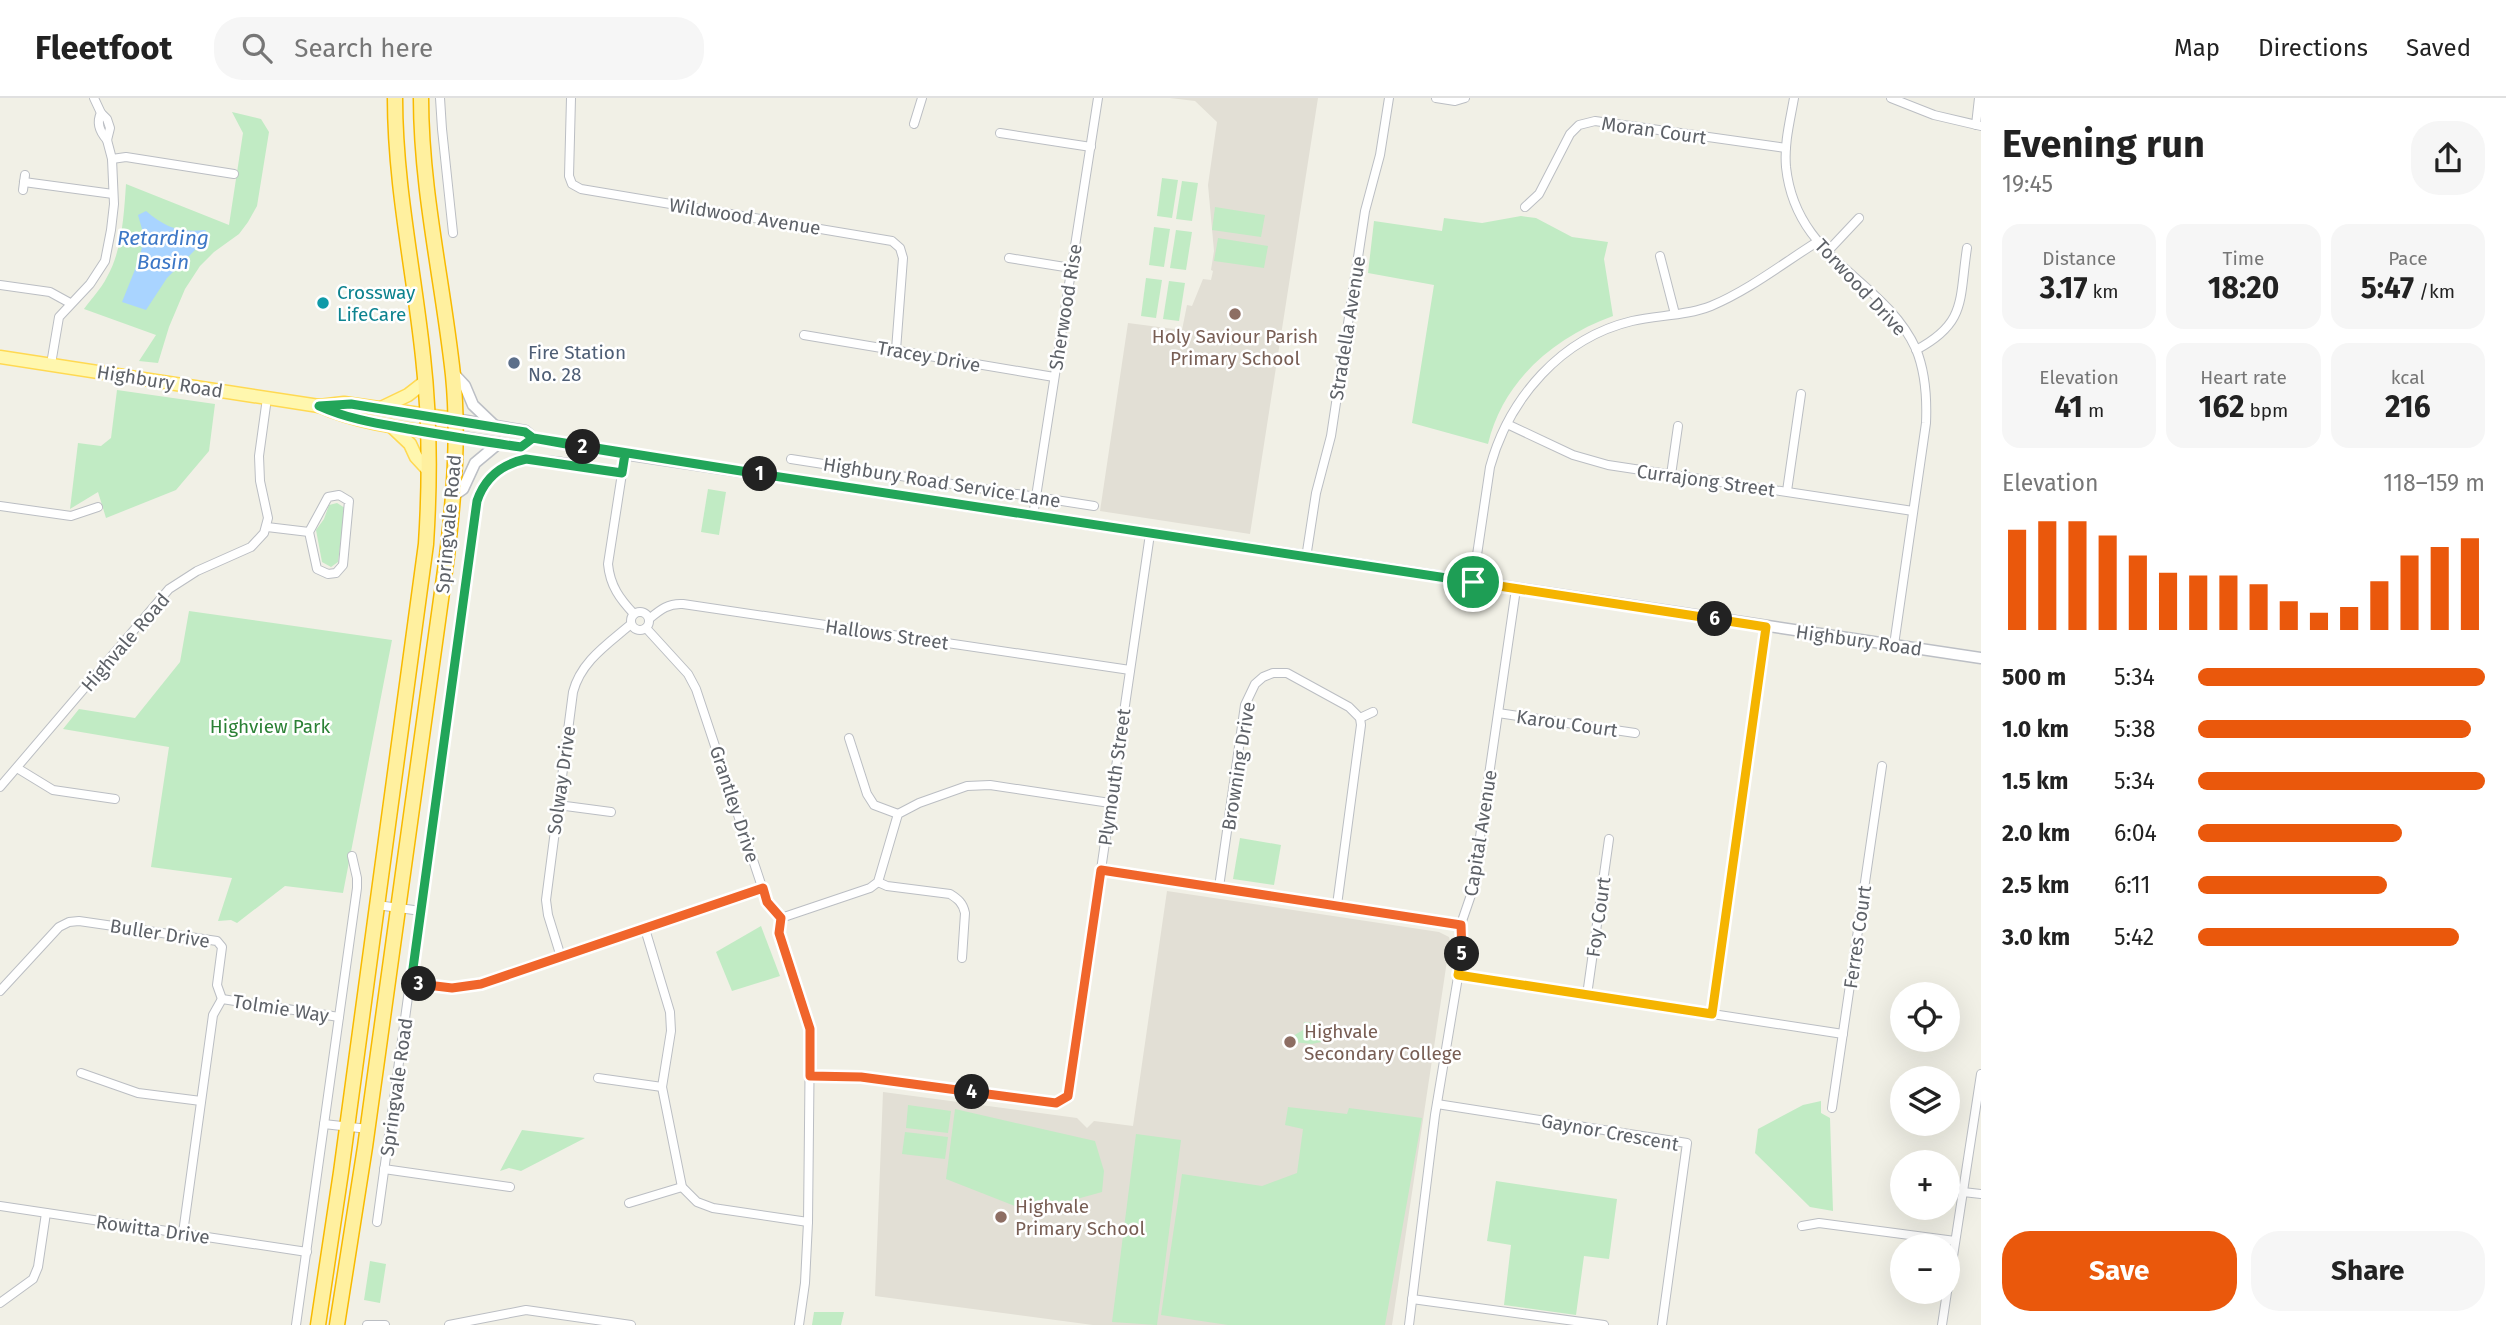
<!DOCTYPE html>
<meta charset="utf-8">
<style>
:root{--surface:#fff;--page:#f6f6f6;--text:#222;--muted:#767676;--line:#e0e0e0;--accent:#ea580c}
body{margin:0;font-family:"Fira Sans",sans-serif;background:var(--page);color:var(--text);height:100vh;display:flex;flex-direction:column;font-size:26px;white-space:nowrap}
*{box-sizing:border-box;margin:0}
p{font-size:23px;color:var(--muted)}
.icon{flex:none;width:38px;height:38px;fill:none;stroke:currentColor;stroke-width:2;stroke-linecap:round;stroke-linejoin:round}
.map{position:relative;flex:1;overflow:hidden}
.panel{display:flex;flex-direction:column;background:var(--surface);width:525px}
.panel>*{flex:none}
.buttons{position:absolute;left:1890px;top:884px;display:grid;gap:14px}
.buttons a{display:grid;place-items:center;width:70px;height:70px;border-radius:50%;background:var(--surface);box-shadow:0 7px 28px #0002;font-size:35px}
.pin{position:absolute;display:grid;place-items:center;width:60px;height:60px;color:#fff;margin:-30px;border:4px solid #fff;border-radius:50%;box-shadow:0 2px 7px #0007}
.km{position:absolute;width:35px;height:35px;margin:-18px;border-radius:50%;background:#222;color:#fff;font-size:19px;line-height:35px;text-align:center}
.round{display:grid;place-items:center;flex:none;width:74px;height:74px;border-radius:28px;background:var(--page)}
.head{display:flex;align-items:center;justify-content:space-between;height:119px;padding:0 21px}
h1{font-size:38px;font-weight:700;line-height:52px}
.metrics{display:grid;grid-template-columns:repeat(3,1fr);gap:10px;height:119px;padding:7px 21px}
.metrics div{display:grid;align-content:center;border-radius:18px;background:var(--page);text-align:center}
.metrics b{font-size:30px;font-weight:700}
.metrics small{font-size:19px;font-weight:400}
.metrics p{font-size:19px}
.chart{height:196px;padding:14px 21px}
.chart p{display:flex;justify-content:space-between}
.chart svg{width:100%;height:126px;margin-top:7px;stroke:var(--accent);stroke-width:6}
.button{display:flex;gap:14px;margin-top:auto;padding:14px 21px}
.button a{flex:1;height:80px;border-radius:28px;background:var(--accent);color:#fff;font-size:28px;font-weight:700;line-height:80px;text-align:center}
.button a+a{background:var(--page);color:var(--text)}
ul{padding:0 21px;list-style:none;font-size:23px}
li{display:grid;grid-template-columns:112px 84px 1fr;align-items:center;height:52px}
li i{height:18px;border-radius:9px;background:var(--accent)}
header{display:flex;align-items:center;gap:42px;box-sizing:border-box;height:98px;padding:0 35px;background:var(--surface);border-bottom:2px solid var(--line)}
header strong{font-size:33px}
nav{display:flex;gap:38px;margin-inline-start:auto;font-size:24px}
.search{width:490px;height:63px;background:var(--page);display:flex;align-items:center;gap:18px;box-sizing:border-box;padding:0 24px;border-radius:28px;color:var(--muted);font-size:26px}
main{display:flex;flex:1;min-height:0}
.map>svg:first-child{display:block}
.education{fill:#e2dfd5}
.green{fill:#c1ebc4}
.water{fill:#a9d4ff}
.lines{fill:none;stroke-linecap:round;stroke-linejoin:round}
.minor-casing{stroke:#bbbec3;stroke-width:10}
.secondary-casing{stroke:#bcbfc5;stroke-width:13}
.primary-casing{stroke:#ffd952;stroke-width:15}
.trunk-casing{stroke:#f8ba00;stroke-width:17}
.minor{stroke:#fff;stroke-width:8}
.secondary{stroke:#fff;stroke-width:10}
.primary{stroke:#fff7ae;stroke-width:12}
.trunk{stroke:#fff09f;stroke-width:14}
.split-1-casing{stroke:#fff;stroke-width:14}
.split-2-casing{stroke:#fff;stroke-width:14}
.split-3-casing{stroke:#fff;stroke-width:14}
.split-4-casing{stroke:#fff;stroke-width:14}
.split-5-casing{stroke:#fff;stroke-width:14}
.split-6-casing{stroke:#fff;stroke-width:14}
.split-7-casing{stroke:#fff;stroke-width:14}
.split-1{stroke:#22a559;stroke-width:9}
.split-2{stroke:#22a559;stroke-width:9}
.split-3{stroke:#22a559;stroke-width:9}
.split-4{stroke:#f0652b;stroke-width:9}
.split-5{stroke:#f0652b;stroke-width:9}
.split-6{stroke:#f5b400;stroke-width:9}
.split-7{stroke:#f5b400;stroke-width:9}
.culture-dot{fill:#0f9aa8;stroke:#fff;stroke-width:2.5}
.education-dot{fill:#8d6e63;stroke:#fff;stroke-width:2.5}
.service-dot{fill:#5c6f8a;stroke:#fff;stroke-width:2.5}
.labels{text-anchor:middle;stroke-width:5;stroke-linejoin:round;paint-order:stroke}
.street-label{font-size:19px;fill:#5e6268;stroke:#fff}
.culture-label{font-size:19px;fill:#0d838f;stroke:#fff;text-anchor:start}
.education-label{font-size:19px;fill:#785e54;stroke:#fff;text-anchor:start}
.service-label{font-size:19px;fill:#4e5e75;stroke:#fff;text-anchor:start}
.park-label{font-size:19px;fill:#2b8135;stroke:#fff}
.water-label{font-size:21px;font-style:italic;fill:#3c77c6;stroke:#fff}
</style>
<header>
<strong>Fleetfoot</strong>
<div class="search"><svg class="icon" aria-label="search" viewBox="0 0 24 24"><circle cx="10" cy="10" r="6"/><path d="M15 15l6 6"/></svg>Search here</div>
<nav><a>Map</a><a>Directions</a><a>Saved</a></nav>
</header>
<main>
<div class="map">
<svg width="1981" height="1227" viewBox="0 0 1981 1227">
<rect width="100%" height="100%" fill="#f1f0e6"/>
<g class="education">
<path d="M 1170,0 L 1318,0 L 1250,436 L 1100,413 L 1128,225 L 1182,232 L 1187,207 L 1192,208 L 1203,181 L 1211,182 L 1213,173 L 1211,172 L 1214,153 L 1208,87 L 1217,24 L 1195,3 Z"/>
<path d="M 1167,793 L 1439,834 L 1449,839 L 1450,843 L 1392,1227 L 1093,1227 L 875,1198 L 883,994 L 1077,1020 L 1087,1030 L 1094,1023 L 1133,1028 Z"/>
</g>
<g class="green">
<path d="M 232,14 L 261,21 L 269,34 L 257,108 L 248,124 L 239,136 L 214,154 L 200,168 L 185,191 L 169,229 L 158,265 L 139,263 L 156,237 L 84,211 C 91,201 101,191 107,179 C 122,153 124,116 126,86 L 229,127 L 243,35 Z"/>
<path d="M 1162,80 L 1178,82 L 1172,120 L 1157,118 Z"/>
<path d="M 1182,83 L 1198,85 L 1192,123 L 1176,121 Z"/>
<path d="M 1215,109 L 1265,117 L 1261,139 L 1212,132 Z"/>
<path d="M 1521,118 L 1536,120 L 1572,139 L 1608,144 L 1604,161 L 1613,218 C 1554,239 1503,283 1488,346 L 1412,325 L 1434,187 L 1368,175 L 1374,123 L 1442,133 L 1444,120 L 1482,125 Z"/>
<path d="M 1154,129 L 1170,131 L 1164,169 L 1149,167 Z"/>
<path d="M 1176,132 L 1192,134 L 1186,172 L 1170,170 Z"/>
<path d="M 1218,140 L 1268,148 L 1264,170 L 1214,163 Z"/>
<path d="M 1146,180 L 1162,182 L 1156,220 L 1141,218 Z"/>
<path d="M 1169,183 L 1185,185 L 1179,223 L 1163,221 Z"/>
<path d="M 117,292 L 215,306 L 209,353 L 176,392 L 106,420 L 98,394 L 70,411 L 78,345 L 101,348 L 111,340 Z"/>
<path d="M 708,391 L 726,394 L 719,437 L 701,434 Z"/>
<path d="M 337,405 L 345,410 L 338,464 L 331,469 L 322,464 L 316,432 L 324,421 L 329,407 Z"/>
<path d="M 189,513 L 392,542 L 343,795 L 285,788 L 237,825 L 231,822 L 218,823 L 232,780 L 151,769 L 169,649 L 63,631 L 79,611 L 135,620 L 180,564 Z"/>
<path d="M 1240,740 L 1281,747 L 1274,787 L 1233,781 Z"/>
<path d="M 761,828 L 780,878 L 732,893 L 716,854 Z"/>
<path d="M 1304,924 L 1321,926 L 1321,944 L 1312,946 L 1293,944 L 1293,938 L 1303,932 Z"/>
<path d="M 1821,1003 L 1821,1015 L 1830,1020 L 1833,1113 L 1810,1109 L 1755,1055 L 1758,1031 L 1803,1007 Z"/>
<path d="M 908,1007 L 951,1013 L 948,1035 L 906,1030 Z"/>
<path d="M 1288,1009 L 1347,1016 L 1349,1010 L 1422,1020 L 1385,1227 L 1228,1227 L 1161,1217 L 1182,1076 L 1262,1088 L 1297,1075 L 1303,1031 L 1285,1027 Z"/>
<path d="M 955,1011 L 1095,1043 L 1104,1073 L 1102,1094 L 1030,1114 L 946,1081 Z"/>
<path d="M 522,1032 L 585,1040 L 521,1073 L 509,1070 L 500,1073 Z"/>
<path d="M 905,1034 L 948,1039 L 945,1061 L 902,1056 Z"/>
<path d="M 1136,1036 L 1181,1042 L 1157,1227 L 1112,1224 Z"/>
<path d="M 1496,1083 L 1617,1101 L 1609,1161 L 1584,1158 L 1576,1217 L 1504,1207 L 1511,1147 L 1487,1143 Z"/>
<path d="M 370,1163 L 386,1166 L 380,1205 L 364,1202 Z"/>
<path d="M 814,1214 L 844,1214 L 841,1227 L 812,1227 Z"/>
</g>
<path class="water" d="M 146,113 C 165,129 179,135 205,132 L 209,138 L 167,180 L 146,212 L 122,204 L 140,159 L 144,138 L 138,117 Z"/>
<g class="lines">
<g class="minor-casing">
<g id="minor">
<path d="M 440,0 L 442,31 L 453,135"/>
<path d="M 571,0 L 569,78 L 572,86 L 581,91 L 892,143 L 900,150 L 903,160 L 896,252"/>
<path d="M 1436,0 L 1455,3 L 1465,0"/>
<path d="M 1794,0 C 1790,23 1784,45 1786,69 C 1796,163 1883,179 1916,251 C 1925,273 1927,302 1926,325 L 1894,547"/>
<path d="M 1891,0 L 1934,17 L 1981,28"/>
<path d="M 101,15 C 96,25 100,34 107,42"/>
<path d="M 914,26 L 922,0"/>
<path d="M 1976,27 L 1979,0"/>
<path d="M 1000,35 L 1091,49"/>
<path d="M 112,61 L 126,59 L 234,76"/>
<path d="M 24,84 L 113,96"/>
<path d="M 23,92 L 25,77"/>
<path d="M 1525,109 L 1539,96 L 1570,36 L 1579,27 L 1595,23 L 1786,50"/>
<path d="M 1827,154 L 1859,120"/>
<path d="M 1660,158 L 1675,216"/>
<path d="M 1009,160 L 1071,170"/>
<path d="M 0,187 L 50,194 L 70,205"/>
<path d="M 804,237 L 1054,279"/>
<path d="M 1916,252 C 1967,225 1959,202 1967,150"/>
<path d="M 51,266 L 59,219 L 90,186 L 105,163 L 111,132 L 114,106 L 112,61 L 107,42 L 110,30 L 107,21 L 101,15 L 94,0"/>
<path d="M 1507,326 L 1573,357 L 1608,367 L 1913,413"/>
<path d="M 625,356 L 608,466 C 610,488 620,501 634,516"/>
<path d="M 791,361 L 1094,408"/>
<path d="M 1671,377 L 1678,328"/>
<path d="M 1787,393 L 1801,296"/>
<path d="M 339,397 L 349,403 L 343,467 L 336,475 L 328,476 L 317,471 L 309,434 L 328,399 Z"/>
<path d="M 0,408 L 71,418 L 98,409"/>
<path d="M 1033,418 L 1098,0"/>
<path d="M 267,429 L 309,434"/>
<path d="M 1306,460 L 1316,395 L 1331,338 L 1365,113 L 1380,57 L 1389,0"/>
<path d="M 1473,484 L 1490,369 C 1509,300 1561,240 1632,223 C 1658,217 1686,218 1711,208 C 1749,192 1782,166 1817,144"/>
<circle cx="640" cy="523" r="9"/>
<path d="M 649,521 C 660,512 668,505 683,506 L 1130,572"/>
<path d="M 646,530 L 688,576 L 696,591 L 767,804 L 781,820 L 778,835 L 810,931 L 808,1124 L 805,1185 L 799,1227"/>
<path d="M 1498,615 L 1635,635"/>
<path d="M 1360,620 L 1373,614"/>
<path d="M 849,640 L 867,696 L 874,707 L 898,716"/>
<path d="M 17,670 L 53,692 L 115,701"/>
<path d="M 0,689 L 169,491 L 197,473 L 251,449 L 264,435 L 268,420 L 260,383 L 259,358 L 267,300"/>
<path d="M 558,707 L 611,714"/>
<path d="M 1101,772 L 1461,826"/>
<path d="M 878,784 L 887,788 L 950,796 C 958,801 963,805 965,815 L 962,860"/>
<path d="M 1219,789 L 1245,607 L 1255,586 L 1263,579 L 1273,575 L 1287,575 L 1349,609 L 1360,620 L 1361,627 L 1337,807"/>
<path d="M 377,807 L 421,813"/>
<path d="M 781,820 L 870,790 L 878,784 L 898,716 L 919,705 L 967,688 L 990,687 L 1110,705"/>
<path d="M 645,831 L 670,914 L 671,933 L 662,989 L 682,1089 L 697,1104 L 713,1110 L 808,1124"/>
<path d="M 561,859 L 548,817 L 546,802 L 573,594 C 581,563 608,546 631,526"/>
<path d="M 1458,877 L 1843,936"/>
<path d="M 411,885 L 452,890 L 481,886 L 763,790"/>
<path d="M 0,893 L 59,829 L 69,824 L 79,823 L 217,843 L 222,849 L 217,887 L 222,901"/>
<path d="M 1587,897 L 1609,741"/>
<path d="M 222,901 L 339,919"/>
<path d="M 1711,916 L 1766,529"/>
<path d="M 81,975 L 138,995 L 201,1003"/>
<path d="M 810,978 L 861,979 L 1056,1005 L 1068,998 L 1150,436"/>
<path d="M 598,980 L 662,989"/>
<path d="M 1437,1006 L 1687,1045 L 1662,1227"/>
<path d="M 1832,1010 L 1882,668"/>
<path d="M 324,1026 L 368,1031"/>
<path d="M 384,1071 L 510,1089"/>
<path d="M 1963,1094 L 1981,1096"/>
<path d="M 629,1105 L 682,1089"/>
<path d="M 0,1108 L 307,1154"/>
<path d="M 377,1124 L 475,412 C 493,337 566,366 622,375"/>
<path d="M 1802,1128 L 1819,1125 L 1955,1143"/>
<path d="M 183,1135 L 213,917 L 222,901"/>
<path d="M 1948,1191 L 1981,976"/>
<path d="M 1412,1201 L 1604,1227"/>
<path d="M 0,1205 L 33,1181 L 38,1169 L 46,1115"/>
<path d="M 296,1227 L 357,790 L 357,780 L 352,758"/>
<path d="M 367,1227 L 385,1227"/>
<path d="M 449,1227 L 526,1212 L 631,1227"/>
<path d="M 1409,1227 L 1435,1017 L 1462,855 L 1461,826 L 1472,794 L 1516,491"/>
<path d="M 1942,1227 L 1947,1194"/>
</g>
</g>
<g class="secondary-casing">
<g id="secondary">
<path d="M 453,275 L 465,288 L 473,307 L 495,328"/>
<path d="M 455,321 L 525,333 L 533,340 L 625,356 L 1981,560"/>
<path d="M 455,338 L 521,349 L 533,340"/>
<path d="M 453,398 L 463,391 L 475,365 L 499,345"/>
</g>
</g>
<g class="primary-casing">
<g id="primary">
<path d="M 0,259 L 319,308 C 362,327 409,331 455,338"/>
<path d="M 319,308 L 344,305 L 455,321"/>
<path d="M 381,310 L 408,297 L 426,283"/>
<path d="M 391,328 L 410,346 L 416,359 L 428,372"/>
</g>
</g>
<g class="trunk-casing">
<g id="trunk">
<path d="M 318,1227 L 341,1074 L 426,446 C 430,384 430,321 423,259 C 414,173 395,88 395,0"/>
<path d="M 337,1227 L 365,1049 L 447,458 C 454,398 459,337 453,277 C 443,184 421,93 421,0"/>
</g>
</g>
<use href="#minor" class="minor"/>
<use href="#secondary" class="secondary"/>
<use href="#primary" class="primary"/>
<use href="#trunk" class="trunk"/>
</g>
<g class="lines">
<g class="split-1-casing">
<path id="split-1" d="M 760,376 L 1473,484"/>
</g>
<g class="split-2-casing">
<path id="split-2" d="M 583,349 L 533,340 L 521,349 C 485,344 449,338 414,332 C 381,326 350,322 319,308 L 351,306 L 525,334 L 533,340 L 760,376"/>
</g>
<g class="split-3-casing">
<path id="split-3" d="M 419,886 L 411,885 L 477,403 C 485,379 502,366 526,361 L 622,375 L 625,356 L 583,349"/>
</g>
<g class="split-4-casing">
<path id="split-4" d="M 419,886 L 452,890 L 481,886 L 763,790 L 767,804 L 781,820 L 779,835 L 810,931 L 810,978 L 861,979 L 972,994"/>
</g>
<g class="split-5-casing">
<path id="split-5" d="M 972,994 L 1056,1005 L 1068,998 L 1101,772 L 1461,827 L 1462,856"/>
</g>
<g class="split-6-casing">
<path id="split-6" d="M 1462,856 L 1458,877 L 1712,916 L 1766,529 L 1715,521"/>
</g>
<g class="split-7-casing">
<path id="split-7" d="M 1473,484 L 1715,521"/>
</g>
<use href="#split-1" class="split-1"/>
<use href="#split-2" class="split-2"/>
<use href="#split-3" class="split-3"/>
<use href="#split-4" class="split-4"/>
<use href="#split-5" class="split-5"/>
<use href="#split-6" class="split-6"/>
<use href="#split-7" class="split-7"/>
</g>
<circle class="culture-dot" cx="323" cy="205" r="7"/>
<g class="education-dot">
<circle cx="1235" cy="216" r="7"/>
<circle cx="1290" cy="944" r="7"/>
<circle cx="1001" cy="1119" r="7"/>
</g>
<circle class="service-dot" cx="514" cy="265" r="7"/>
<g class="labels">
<g class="street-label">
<text transform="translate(1654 32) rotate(8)" y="7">Moran Court</text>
<text transform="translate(745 118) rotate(9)" y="7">Wildwood Avenue</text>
<text transform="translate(1861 189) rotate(47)" y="7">Torwood Drive</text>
<text transform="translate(1065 209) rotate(-81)" y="7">Sherwood Rise</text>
<text transform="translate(1347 230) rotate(-81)" y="7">Stradella Avenue</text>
<text transform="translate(929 258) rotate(10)" y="7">Tracey Drive</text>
<text transform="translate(160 283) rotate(9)" y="7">Highbury Road</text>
<text transform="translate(1706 382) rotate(8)" y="7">Currajong Street</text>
<text transform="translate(942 384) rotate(9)" y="7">Highbury Road Service Lane</text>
<text transform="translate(448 426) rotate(-85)" y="7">Springvale Road</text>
<text transform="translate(887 536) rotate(8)" y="7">Hallows Street</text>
<text transform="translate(1859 542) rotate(8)" y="7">Highbury Road</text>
<text transform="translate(125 544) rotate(-49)" y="7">Highvale Road</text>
<text transform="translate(1567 625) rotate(8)" y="7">Karou Court</text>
<text transform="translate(1238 668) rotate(-81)" y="7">Browning Drive</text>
<text transform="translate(1114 679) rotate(-82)" y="7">Plymouth Street</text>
<text transform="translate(561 682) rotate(-82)" y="7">Solway Drive</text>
<text transform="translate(735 706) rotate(72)" y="7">Grantley Drive</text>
<text transform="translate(1480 735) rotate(-81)" y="7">Capital Avenue</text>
<text transform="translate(1598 819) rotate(-82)" y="7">Foy Court</text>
<text transform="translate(160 835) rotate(9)" y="7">Buller Drive</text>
<text transform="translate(1857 839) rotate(-82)" y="7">Ferres Court</text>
<text transform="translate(281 910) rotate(9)" y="7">Tolmie Way</text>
<text transform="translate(396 989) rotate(-82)" y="7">Springvale Road</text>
<text transform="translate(1610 1034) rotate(10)" y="7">Gaynor Crescent</text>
<text transform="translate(153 1131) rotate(8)" y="7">Rowitta Drive</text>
</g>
<g class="culture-label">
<text x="337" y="201">Crossway<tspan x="337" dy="22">LifeCare</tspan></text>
</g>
<g class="education-label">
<text x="1235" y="245" text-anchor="middle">Holy Saviour Parish<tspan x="1235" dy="22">Primary School</tspan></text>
<text x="1304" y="940">Highvale<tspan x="1304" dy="22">Secondary College</tspan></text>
<text x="1015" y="1115">Highvale<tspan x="1015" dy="22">Primary School</tspan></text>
</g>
<g class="service-label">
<text x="528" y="261">Fire Station<tspan x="528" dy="22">No. 28</tspan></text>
</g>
<g class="park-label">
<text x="270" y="635">Highview Park</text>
</g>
<g class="water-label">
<text x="163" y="147">Retarding<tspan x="163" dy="24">Basin</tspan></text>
</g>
</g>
</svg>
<div class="buttons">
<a><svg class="icon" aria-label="locate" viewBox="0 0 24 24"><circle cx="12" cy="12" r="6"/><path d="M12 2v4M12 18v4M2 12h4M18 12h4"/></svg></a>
<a><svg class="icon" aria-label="layers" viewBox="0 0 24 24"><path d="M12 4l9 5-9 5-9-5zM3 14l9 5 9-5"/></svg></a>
<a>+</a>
<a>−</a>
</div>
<div class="pin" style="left:1473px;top:484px;background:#1e9e55"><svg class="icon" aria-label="arrive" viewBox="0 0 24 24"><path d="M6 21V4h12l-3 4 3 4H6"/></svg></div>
<b class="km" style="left:760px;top:376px">1</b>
<b class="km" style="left:583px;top:349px">2</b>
<b class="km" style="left:419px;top:886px">3</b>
<b class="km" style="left:972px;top:994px">4</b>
<b class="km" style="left:1462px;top:856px">5</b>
<b class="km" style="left:1715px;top:521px">6</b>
</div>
<section class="panel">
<div class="head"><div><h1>Evening run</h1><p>19:45</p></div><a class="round"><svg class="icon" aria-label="share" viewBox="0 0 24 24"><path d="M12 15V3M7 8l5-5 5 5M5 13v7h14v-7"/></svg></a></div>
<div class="metrics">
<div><p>Distance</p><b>3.17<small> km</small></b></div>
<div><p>Time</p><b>18:20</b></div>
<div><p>Pace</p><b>5:47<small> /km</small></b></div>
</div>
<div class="metrics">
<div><p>Elevation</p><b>41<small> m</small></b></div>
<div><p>Heart rate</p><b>162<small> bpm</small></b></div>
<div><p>kcal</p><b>216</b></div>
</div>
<div class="chart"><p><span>Elevation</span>118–159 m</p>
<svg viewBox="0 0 160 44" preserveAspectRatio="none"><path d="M5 44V9M15 44V6M25 44V6M35 44V11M45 44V18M55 44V24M65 44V25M75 44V25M85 44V28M95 44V34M105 44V38M115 44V36M125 44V27M135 44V18M145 44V15M155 44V12"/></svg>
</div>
<ul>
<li><b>500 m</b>5:34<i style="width:100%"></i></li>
<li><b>1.0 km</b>5:38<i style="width:95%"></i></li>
<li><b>1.5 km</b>5:34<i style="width:100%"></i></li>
<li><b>2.0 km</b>6:04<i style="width:71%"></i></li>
<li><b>2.5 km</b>6:11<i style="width:66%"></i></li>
<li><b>3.0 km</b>5:42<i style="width:91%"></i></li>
</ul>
<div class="button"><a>Save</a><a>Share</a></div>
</section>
</main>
